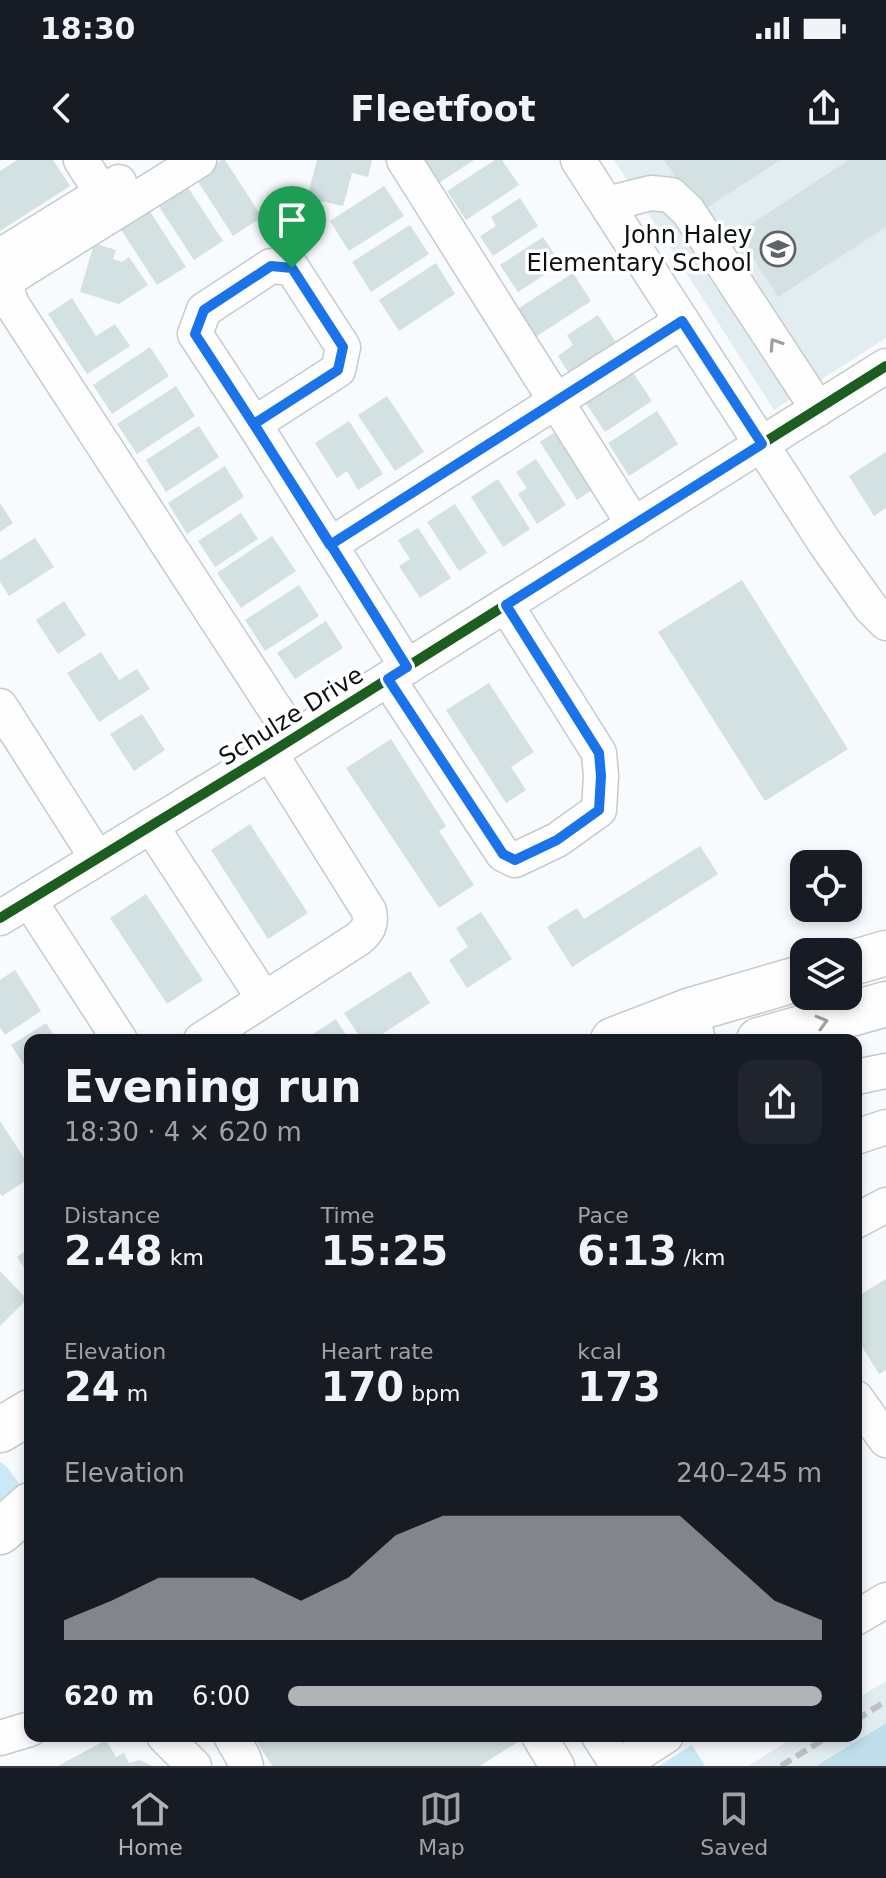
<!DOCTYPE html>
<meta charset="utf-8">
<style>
:root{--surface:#171b24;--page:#20242c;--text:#f1f3f6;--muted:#9ea1a6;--line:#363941;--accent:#b0b2b5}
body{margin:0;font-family:"DejaVu Sans",sans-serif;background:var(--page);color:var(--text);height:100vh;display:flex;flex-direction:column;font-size:30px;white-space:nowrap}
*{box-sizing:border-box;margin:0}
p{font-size:26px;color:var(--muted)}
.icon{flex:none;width:44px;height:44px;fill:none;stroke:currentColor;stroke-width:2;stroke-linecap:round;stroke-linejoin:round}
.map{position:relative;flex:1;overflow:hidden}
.panel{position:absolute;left:24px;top:874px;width:838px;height:708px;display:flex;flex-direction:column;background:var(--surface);border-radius:16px;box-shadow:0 4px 12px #0003}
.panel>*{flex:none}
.controls{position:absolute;left:790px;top:690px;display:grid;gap:16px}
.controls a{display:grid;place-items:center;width:72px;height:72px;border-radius:16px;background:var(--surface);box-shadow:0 4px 12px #0003;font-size:40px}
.pin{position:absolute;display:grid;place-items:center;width:68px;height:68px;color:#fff;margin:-82px -34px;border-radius:50% 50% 50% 0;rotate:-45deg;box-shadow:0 0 8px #0007}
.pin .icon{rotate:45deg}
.round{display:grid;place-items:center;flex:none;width:84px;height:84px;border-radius:16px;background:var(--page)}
.headline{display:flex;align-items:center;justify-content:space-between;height:136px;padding:0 40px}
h1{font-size:44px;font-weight:700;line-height:60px}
.stats{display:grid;grid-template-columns:repeat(3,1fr);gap:12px;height:136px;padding:8px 40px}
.stats div{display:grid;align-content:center}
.stats b{font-size:40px;font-weight:700}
.stats small{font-size:22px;font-weight:400}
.stats p{font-size:22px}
.chart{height:224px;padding:16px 40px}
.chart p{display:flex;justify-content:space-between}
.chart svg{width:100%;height:144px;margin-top:8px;fill:var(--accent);opacity:.7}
ul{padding:0 40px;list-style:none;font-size:26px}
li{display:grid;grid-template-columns:128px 96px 1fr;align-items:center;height:60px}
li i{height:20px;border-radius:10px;background:var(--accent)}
.status{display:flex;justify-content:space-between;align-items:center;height:56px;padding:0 40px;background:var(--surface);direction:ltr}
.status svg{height:22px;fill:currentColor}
header{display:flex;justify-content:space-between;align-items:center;height:104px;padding:0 40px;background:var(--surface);font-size:36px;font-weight:700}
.dock{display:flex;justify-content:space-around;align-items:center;height:112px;border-top:2px solid var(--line);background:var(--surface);font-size:22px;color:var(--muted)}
.dock a{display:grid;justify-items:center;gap:4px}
.dock .on{color:var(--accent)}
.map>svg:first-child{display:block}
.built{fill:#e2edf2}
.green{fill:#cae8f5}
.forest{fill:#bfddea}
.building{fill:#d3e1e2}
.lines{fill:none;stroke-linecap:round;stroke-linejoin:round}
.minor-casing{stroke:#c6cacb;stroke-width:37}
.major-casing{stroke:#c6cacb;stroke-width:47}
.minor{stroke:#fefeff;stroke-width:34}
.major{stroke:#fefeff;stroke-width:44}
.rail{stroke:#c0c0c1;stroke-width:6;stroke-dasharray:12 6;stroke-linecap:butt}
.cycleway-casing{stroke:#fff;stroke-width:15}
.cycleway{stroke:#1b5e20;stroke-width:10}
.oneway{stroke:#9e9fa1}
.route-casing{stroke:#fff;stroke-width:16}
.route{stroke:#1a73e8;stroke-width:10}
.labels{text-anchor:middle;stroke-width:7;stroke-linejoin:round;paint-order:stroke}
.poi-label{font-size:24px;fill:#0e1113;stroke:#fff;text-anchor:end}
.street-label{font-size:24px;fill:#0e1113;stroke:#fff}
</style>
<div class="status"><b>18:30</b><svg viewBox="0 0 49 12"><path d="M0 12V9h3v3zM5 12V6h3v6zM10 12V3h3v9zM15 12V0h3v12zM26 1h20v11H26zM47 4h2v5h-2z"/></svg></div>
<header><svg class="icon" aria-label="back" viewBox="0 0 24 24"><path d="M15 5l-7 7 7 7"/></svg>Fleetfoot<svg class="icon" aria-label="share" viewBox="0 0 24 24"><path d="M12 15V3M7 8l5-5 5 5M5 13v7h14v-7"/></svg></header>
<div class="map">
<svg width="886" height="1606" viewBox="0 0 886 1606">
<rect width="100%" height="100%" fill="#f8fbfd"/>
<g class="built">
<path d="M 614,0 L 886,0 L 886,178 L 774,250 Z"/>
<path d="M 886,1521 L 886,1563 L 816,1606 L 748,1606 L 796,1576 L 856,1576 L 856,1539 Z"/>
</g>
<g class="green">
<path d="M 0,1302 L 6,1306 L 21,1326 L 0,1349 Z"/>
<path d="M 692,1585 L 705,1606 L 659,1606 Z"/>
</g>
<path class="forest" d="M 886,1563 L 886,1606 L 816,1606 Z"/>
<g class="building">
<path d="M 17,0 L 53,0 L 70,26 L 0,71 L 0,11 Z"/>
<path d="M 221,0 L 225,0 L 262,57 L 233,76 L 195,17 Z"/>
<path d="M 317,0 L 372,0 L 368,17 L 352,13 L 343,46 L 307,38 Z"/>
<path d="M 424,0 L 474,0 L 439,23 Z"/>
<path d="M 495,0 L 502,0 L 519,25 L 466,60 L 447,31 Z"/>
<path d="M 664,0 L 780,0 L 699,53 Z"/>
<path d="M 849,0 L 886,0 L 886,67 L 778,137 L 737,73 Z"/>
<path d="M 185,23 L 223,81 L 194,100 L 156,42 Z"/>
<path d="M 384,26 L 404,56 L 349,91 L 330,61 Z"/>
<path d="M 520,38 L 538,66 L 493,96 L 480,76 L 496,66 L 491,57 Z"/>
<path d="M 149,50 L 186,107 L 157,125 L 120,68 Z"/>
<path d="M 410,65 L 429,94 L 371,132 L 352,102 Z"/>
<path d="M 543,77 L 561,104 L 518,132 L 500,105 Z"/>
<path d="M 94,83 L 116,90 L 113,99 L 122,102 L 129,97 L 148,125 L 119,144 L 80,132 Z"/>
<path d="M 436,103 L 455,134 L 399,171 L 379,140 Z"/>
<path d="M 573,113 L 591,141 L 531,180 L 513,152 Z"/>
<path d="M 72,138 L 96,176 L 115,164 L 130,186 L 87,214 L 48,154 Z"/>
<path d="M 598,155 L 619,187 L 572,218 L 558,196 L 573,185 L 567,175 Z"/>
<path d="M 150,187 L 169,216 L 112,254 L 93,225 Z"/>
<path d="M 630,208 L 652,241 L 605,272 L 583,239 Z"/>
<path d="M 176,226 L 195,256 L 137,294 L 117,264 Z"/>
<path d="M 387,236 L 424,292 L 395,311 L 358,255 Z"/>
<path d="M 657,251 L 678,284 L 629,316 L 608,283 Z"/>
<path d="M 349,261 L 383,314 L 358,330 L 347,311 L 337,318 L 315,283 Z"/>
<path d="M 199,266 L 219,297 L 166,332 L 146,300 Z"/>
<path d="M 563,267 L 600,325 L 577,340 L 540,282 Z"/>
<path d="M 886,292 L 886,348 L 874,356 L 849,316 Z"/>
<path d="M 536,299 L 566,345 L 537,364 L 518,334 L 527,328 L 516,312 Z"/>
<path d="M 225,306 L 244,337 L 187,374 L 168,343 Z"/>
<path d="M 498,319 L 530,369 L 503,387 L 471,337 Z"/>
<path d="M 0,343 L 13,363 L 0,372 Z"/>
<path d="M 455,344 L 487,393 L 459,411 L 427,362 Z"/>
<path d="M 241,353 L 258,379 L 215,407 L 198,381 Z"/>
<path d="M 418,368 L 451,418 L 420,438 L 399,406 L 410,399 L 398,380 Z"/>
<path d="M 272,376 L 296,411 L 241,448 L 217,413 Z"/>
<path d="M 35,378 L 54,407 L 9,436 L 0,422 L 0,400 Z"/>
<path d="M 742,420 L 848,589 L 765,641 L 658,472 Z"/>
<path d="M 299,425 L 319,456 L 265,491 L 245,460 Z"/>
<path d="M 64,441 L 86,475 L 58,494 L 36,460 Z"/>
<path d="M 326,461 L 343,488 L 295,519 L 277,493 Z"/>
<path d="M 101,492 L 119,520 L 137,509 L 150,529 L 99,562 L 67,513 Z"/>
<path d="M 489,523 L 534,592 L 511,607 L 526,630 L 506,643 L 446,550 Z"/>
<path d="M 142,554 L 165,590 L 134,611 L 110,574 Z"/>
<path d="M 391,579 L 446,666 L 439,671 L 474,725 L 439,748 L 346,608 Z"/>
<path d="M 250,664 L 308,753 L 268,779 L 211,690 Z"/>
<path d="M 700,686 L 718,714 L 572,807 L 547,767 L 577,748 L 584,759 Z"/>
<path d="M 146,734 L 203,820 L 167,844 L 110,758 Z"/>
<path d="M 481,752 L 512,799 L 467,828 L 449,800 L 468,787 L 456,768 Z"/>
<path d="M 15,810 L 41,851 L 5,875 L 0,867 L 0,820 Z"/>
<path d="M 410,811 L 430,843 L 373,880 L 362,880 L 344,853 Z"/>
<path d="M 336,859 L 349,880 L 317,880 L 313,874 Z"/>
<path d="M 46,863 L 57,880 L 30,880 L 30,915 L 11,885 Z"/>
<path d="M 0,961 L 30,1007 L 30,1018 L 2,1036 L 0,1033 Z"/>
<path d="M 30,1088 L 30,1117 L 17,1097 Z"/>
<path d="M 0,1111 L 27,1139 L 0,1166 Z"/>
<path d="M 886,1119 L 886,1210 L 879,1214 L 856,1177 L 856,1137 Z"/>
<path d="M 253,1576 L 527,1576 L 480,1606 L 272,1606 Z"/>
<path d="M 106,1580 L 116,1597 L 124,1593 L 129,1603 L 140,1600 L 152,1606 L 58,1606 Z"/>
</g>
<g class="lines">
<g class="minor-casing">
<g id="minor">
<path d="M 81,0 L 102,33 L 119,22"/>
<path d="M 199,0 L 10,118 L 7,133 L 13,146 L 294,578"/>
<path d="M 404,0 L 634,365"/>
<path d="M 578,0 L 825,383 L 871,448 L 886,463"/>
<path d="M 607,44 L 651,33 L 671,35 L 688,51 L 818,249"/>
<path d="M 0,96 L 102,33"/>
<path d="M 254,264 L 338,210 L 343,187 L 292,108 L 271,106 L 204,150 L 195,174 L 254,264 L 407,507"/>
<path d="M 330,385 L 682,161"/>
<path d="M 388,519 L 503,694 L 515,700 L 557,680 L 599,650 L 601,616 L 599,593 L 506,445"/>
<path d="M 0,546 L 97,698"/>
<path d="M 151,666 L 264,839"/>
<path d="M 29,740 L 120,880"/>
<path d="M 0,758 L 270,593 L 886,206"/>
<path d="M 691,850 L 698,880"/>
<path d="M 201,880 L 358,779 C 368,771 372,764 369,751 L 270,593"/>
<path d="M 856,917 L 886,911"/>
<path d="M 856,977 L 886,967"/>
<path d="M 856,1061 L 886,1045"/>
<path d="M 856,1238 L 886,1280"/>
<path d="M 856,1458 L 886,1440"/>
<path d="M 164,1576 L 194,1606"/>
<path d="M 231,1576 L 243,1597 L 246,1606"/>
<path d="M 539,1576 L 557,1606"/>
<path d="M 599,1576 L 618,1606"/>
<path d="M 0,1578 L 30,1569"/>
<path d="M 619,1606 L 666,1576"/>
</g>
</g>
<g class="major-casing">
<g id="major">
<path d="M 848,804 L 886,793"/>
<path d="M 613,880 L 691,850 L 804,817"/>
<path d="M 759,880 L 886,844"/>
<path d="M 0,1270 L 30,1252"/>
<path d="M 0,1372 L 30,1345"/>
</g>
</g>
<use href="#minor" class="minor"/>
<use href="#major" class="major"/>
<g class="rail">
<path d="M 856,1560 L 886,1541"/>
<path d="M 781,1606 L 829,1576"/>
</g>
<g class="cycleway-casing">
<g id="cycleway">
<path d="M 254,264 L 338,210 L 343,187 L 292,108 L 271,106 L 204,150 L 195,174 L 254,264 L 407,507"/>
<path d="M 0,758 L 270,593 L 886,206"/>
</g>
</g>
<use href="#cycleway" class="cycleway"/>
</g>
<defs><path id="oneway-chevron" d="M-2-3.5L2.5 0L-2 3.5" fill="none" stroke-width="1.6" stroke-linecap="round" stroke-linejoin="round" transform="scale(2)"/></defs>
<g class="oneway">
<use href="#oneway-chevron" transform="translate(775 184) rotate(-123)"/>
<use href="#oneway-chevron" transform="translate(822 862) rotate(-16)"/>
</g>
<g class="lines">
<g class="route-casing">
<path id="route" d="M 292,108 L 271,106 L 204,150 L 195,174 C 267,284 338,395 407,507 L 388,519 L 503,694 L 515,700 L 557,680 L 599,650 L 601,616 L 599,593 L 506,445 L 762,284 L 682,161 L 330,385 L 254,264 L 338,210 L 343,187 L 292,108"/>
</g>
<use href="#route" class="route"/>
</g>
<defs>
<g id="school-ring" transform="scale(1.8)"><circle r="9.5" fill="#fff" stroke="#606365" stroke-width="1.5"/><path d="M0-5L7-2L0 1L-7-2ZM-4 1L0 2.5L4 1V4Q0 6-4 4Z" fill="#606365"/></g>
</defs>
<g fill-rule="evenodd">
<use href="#school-ring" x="778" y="89"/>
</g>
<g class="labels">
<g class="poi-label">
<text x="752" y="83">John Haley<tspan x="752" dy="28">Elementary School</tspan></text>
</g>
<g class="street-label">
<text transform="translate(291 556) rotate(-32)" y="8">Schulze Drive</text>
</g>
</g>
</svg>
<div class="controls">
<a><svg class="icon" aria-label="locate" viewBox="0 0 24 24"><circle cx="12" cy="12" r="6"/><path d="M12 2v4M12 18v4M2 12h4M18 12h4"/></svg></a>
<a><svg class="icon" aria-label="layers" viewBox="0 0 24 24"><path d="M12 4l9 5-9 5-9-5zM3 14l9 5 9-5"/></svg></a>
</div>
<div class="pin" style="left:292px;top:108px;background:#1e9e55"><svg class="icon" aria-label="arrive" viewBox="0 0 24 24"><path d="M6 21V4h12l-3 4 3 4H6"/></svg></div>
<section class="panel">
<div class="headline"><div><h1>Evening run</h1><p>18:30 · 4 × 620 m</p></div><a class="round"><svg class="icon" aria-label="share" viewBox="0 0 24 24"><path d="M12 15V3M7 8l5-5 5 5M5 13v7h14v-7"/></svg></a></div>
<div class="stats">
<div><p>Distance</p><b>2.48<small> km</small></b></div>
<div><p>Time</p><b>15:25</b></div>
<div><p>Pace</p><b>6:13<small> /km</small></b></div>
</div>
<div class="stats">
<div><p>Elevation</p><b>24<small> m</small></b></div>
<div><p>Heart rate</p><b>170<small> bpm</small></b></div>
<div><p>kcal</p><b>173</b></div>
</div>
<div class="chart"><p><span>Elevation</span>240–245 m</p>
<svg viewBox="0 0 160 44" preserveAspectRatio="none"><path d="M0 44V38L10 32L20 25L30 25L40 25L50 32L60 25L70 12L80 6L90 6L100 6L110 6L120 6L130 6L140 19L150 32L160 38V44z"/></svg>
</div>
<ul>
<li><b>620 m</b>6:00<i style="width:100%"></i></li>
</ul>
</section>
</div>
<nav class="dock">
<a class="on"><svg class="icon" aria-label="home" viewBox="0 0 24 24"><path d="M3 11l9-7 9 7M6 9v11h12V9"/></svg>Home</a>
<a><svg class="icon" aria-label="map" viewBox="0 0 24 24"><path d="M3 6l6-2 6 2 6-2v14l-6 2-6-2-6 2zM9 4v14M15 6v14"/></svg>Map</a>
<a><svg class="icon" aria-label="saved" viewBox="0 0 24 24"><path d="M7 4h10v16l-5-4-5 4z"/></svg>Saved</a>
</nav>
